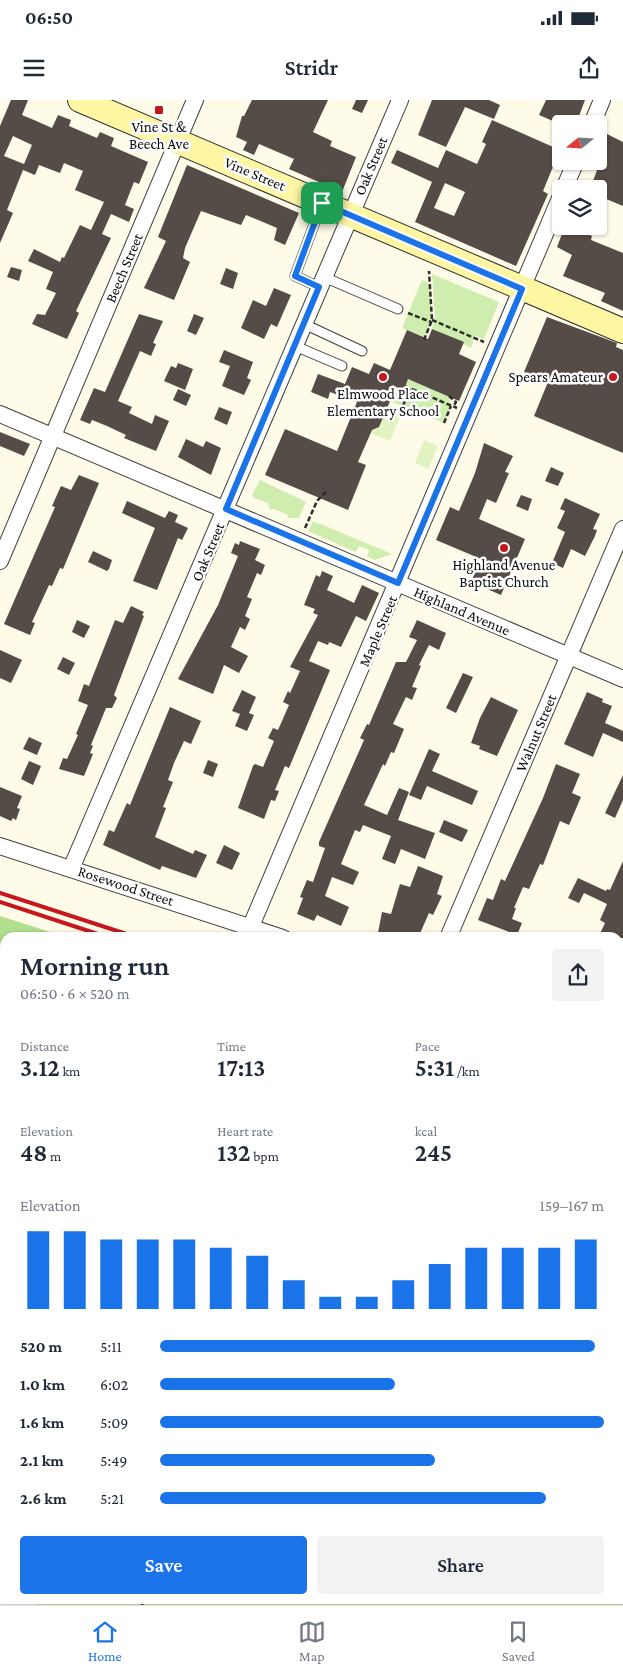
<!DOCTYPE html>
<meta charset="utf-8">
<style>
:root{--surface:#fff;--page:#f2f2f3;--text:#1f2937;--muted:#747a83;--line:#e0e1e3;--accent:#1a73e8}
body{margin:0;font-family:"Crimson Pro",serif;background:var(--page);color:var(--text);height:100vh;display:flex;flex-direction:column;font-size:19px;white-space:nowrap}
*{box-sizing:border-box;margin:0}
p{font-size:16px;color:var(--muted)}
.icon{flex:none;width:28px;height:28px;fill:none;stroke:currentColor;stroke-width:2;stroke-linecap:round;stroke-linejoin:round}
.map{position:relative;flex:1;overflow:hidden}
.sheet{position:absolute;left:0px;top:832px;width:624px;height:672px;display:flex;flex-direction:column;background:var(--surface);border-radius:15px 15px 0 0;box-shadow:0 1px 4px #0004}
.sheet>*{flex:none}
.needle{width:32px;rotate:252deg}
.fabs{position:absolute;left:552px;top:15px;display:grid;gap:10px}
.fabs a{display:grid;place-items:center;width:55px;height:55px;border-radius:5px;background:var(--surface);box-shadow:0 1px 4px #0004;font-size:25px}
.pin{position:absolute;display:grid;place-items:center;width:42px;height:42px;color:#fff;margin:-21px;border-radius:10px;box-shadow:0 2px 8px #0006}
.round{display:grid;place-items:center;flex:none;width:52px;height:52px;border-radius:5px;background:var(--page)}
.head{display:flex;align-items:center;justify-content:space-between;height:85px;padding:0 20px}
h1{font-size:28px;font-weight:600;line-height:38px}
.metrics{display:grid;grid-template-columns:repeat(3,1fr);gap:8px;height:85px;padding:5px 20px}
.metrics div{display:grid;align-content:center}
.metrics b{font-size:25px;font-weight:600}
.metrics small{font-size:14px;font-weight:400}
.metrics p{font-size:14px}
.chart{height:140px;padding:10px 20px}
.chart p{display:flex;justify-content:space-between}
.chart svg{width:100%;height:90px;margin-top:5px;stroke:var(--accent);stroke-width:6}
.primary-button{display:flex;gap:10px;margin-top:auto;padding:10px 20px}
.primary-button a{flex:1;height:58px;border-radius:5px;background:var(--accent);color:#fff;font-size:20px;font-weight:600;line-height:58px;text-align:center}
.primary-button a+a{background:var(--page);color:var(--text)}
ul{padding:0 20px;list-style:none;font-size:16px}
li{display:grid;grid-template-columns:80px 60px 1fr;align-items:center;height:38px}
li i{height:12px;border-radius:6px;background:var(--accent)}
.status{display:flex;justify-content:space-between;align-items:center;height:35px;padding:0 25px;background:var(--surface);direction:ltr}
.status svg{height:14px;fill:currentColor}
header{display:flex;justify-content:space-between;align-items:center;height:65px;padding:0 20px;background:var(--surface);font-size:22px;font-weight:600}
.tabs{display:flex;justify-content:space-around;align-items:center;height:70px;border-top:1px solid var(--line);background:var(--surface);font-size:14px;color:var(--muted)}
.tabs a{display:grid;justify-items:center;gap:2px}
.tabs .selected{color:var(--accent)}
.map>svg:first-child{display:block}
.industrial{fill:#eadeeb}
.green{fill:#cfedaf}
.forest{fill:#b1df8d}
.pitch{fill:#e2f3c2}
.water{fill:#a8dcfc;stroke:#2892da}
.building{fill:#554c47;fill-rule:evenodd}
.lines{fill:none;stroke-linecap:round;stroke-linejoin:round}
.service-casing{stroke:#3e3e3e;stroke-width:11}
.minor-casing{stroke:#3e3e3e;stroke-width:18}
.secondary-casing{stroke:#2d2d2d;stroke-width:26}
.path{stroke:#2d2d2d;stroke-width:2.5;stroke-dasharray:5 2.5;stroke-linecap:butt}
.service{stroke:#fff;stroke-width:9}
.minor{stroke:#fff;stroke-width:16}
.secondary{stroke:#fff6a4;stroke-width:24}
.rail{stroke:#c7171e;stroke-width:4}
.route-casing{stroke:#fff;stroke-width:10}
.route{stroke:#1a73e8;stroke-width:6}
.poi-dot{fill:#c7171e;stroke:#fff;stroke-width:2}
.labels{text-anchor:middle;stroke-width:5;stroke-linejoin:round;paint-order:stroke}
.poi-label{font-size:15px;fill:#0b0b0b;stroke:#fff}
.street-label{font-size:15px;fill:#0b0b0b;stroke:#fff}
</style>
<div class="status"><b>06:50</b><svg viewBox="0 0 49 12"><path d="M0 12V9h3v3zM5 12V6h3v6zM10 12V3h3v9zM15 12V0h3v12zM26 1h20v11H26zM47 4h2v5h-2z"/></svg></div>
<header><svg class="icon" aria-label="menu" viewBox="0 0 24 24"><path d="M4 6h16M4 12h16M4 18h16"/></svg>Stridr<svg class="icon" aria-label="share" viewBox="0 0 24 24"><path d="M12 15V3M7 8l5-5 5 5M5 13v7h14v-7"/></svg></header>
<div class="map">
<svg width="623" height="1505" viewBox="0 0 623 1505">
<rect width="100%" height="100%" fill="#fffbe9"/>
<path class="industrial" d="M 0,1017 L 5,1020 L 5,1425 L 0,1435 Z"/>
<g class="green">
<path d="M 432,174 L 499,202 L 484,239 L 475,236 L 471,248 L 432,229 L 435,218 Z"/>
<path d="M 422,180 L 430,184 L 432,220 L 424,240 L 422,236 L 402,228 Z"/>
<path d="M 408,279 L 449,296 L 451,306 L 444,323 L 390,301 L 396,287 L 404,290 Z"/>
<path d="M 260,380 L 306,402 L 299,418 L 287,418 L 288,415 L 274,409 L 270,410 L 268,403 L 254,398 L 252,395 Z"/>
<path d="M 313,421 L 392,454 L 375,460 L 367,456 L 369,450 L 359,446 L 356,452 L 308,431 Z"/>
<path d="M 619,1184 L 623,1189 L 623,1505 L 37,1505 L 41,1500 L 619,1500 Z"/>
</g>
<path class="forest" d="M 0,816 L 66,837 L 5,838 L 5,940 L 0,937 Z"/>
<g class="pitch">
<path d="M 386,311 L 400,317 L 390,341 L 370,333 L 372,330 L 379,327 Z"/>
<path d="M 424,340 L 438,346 L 428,369 L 415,363 Z"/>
</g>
<g class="water">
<path d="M 0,937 L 5,940 L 5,992 L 0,990 Z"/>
<path d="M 619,1097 L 623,1101 L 623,1189 L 619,1184 Z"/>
</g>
<g class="building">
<path d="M 11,0 L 28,0 L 22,15 L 34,20 L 52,28 L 58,15 L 71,20 L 69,26 L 97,38 L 100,32 L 114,38 L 111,46 L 148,62 L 139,84 L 134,82 L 125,105 L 134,109 L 129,122 L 111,114 L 102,134 L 111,138 L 76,211 L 79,213 L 67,239 L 32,224 L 37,214 L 45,215 L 56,193 L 46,189 L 53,172 L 28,161 L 34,149 L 60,162 L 62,157 L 64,158 L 80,125 L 91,130 L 104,102 L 75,90 L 83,71 L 64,63 L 60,73 L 39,65 L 35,75 L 23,70 L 7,110 L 13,113 L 0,143 L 0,26 ZM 13,36 L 32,45 L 24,64 L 4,56 Z"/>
<path d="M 252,0 L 328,0 L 313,32 L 332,41 L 330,46 L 356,57 L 342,92 L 289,69 L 294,59 L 259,44 L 254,55 L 243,50 L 247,42 L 236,37 L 242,16 L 244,16 Z"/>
<path d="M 356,0 L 368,0 L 362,13 L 352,9 Z"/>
<path d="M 432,0 L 489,0 L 500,5 L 494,19 L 465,7 L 446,47 L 418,35 Z"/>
<path d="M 546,0 L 585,0 L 576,24 L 560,24 L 539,15 Z"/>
<path d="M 492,20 L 560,50 L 543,91 L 548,94 L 516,166 L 415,122 L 432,82 L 391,63 L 397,50 L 438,68 L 446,50 L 477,64 L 486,44 L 482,42 ZM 445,83 L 465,92 L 454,116 L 434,108 Z"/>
<path d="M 607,34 L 623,42 L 623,106 L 599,96 L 599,89 L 590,89 L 605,49 L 601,47 Z"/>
<path d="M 187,65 L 299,113 L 285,145 L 274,140 L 277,128 L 246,115 L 241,125 L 201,111 L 185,148 L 183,158 L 190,162 L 174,200 L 144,188 L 166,141 L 158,137 Z"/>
<path d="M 565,126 L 592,136 L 591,140 L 623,153 L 623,211 L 601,201 L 605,193 L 563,176 L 572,155 L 557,147 Z"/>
<path d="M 11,167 L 22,170 L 19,181 L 7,177 Z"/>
<path d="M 226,168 L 238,173 L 233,189 L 220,184 Z"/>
<path d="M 274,188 L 291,195 L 277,227 L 271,224 L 264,239 L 241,228 L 253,200 L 266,206 Z"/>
<path d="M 139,214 L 163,221 L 153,243 L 156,244 L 151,256 L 140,251 L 118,301 L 132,307 L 129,313 L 152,324 L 155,315 L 169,321 L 156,351 L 124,338 L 126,335 L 107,326 L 92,320 L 90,324 L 80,320 L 94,288 L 105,292 Z"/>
<path d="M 194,214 L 204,218 L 196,235 L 187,231 Z"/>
<path d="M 547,217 L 617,243 L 616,247 L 623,250 L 623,353 L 534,316 L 548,282 L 524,272 Z"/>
<path d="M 432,229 L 464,242 L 459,254 L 476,262 L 459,301 L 408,279 L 404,290 L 396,287 L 379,327 L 372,330 L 358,362 L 366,365 L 348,410 L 265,375 L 285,329 L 337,351 L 357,302 L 330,292 L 328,299 L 311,292 L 318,274 L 345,284 L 352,267 L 369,274 L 374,263 L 390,270 L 407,230 L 428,239 Z"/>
<path d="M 224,250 L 253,262 L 247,278 L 251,280 L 244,295 L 222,286 L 230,266 L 219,262 Z"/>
<path d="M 178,263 L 193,269 L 185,290 L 164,281 L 171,266 L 176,268 Z"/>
<path d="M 178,289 L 191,295 L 186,306 L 173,300 Z"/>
<path d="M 219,307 L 232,312 L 227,325 L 214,319 Z"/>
<path d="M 0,332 L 30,344 L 24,356 L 0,346 Z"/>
<path d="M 186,339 L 203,347 L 206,341 L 221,348 L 211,375 L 178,357 Z"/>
<path d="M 484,343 L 513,356 L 505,372 L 509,373 L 496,403 L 487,399 L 479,419 L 525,439 L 501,495 L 471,482 L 481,459 L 436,440 L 450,407 L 459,411 L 475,373 Z"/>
<path d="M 551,367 L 564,373 L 558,386 L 545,381 Z"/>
<path d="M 79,375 L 99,383 L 63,469 L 60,468 L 52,486 L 49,485 L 32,522 L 35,523 L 30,535 L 4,524 L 55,407 L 52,406 L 61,386 L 71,390 Z"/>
<path d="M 521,395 L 532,399 L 528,411 L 516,406 Z"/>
<path d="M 565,398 L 600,414 L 593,429 L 597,430 L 595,436 L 585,456 L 571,449 L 563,468 L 552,463 L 565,432 L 557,428 L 565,411 L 560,409 Z"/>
<path d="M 127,401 L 165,418 L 169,411 L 178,415 L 175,422 L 188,428 L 182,440 L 178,438 L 157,490 L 133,481 L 155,428 L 122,413 Z"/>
<path d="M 240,441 L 260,449 L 255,460 L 265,465 L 261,475 L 257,473 L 247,497 L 252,499 L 245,516 L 250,519 L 245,530 L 240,527 L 231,547 L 248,556 L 239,573 L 224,565 L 213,594 L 178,579 L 218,505 L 238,456 L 231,453 L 235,443 L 239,445 Z"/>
<path d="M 93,451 L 112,460 L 109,469 L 107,471 L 88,462 Z"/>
<path d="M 322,471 L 333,476 L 327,490 L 354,503 L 362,485 L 379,493 L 366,521 L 356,516 L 341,547 L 329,542 L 328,545 L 318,541 L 309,561 L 330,570 L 289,668 L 285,666 L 275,690 L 279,691 L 275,701 L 271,700 L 264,719 L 238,708 L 253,666 L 255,664 L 263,667 L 274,641 L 268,638 L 273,628 L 278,630 L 289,605 L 283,602 L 288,591 L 290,593 L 300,571 L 290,567 L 318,515 L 313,513 L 315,509 L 304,505 L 316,475 L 320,477 Z"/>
<path d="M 131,506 L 144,512 L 142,515 L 144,516 L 114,595 L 117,598 L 112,608 L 106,608 L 91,645 L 93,646 L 90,653 L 93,654 L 84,676 L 59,669 L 63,658 L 67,659 L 78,635 L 76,634 L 88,605 L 78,601 L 84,584 L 89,586 L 115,520 L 123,523 Z"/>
<path d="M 77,520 L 90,526 L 84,538 L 72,532 Z"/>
<path d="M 417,520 L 446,533 L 439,550 L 429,545 L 419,565 L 421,566 L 412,587 L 417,588 L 412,600 L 406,597 L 393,624 L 404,629 L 394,653 L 391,652 L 385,666 L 383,664 L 364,705 L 387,715 L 399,688 L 409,692 L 398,720 L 435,733 L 425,759 L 401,749 L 395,764 L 382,759 L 391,736 L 363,725 L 360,732 L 355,730 L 341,764 L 359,772 L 353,785 L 332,777 L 325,796 L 349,807 L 341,826 L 317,815 L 314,821 L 297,814 L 303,798 L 300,797 L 307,780 L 313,782 L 325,748 L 319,746 L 319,742 L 364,640 L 360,638 L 367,624 L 369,625 L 396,562 L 406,562 L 417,540 L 409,537 Z"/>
<path d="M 0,550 L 22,560 L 11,583 L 0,578 Z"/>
<path d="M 63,557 L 75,563 L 69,575 L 57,569 Z"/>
<path d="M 463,573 L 473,577 L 456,613 L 446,608 Z"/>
<path d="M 242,590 L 256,597 L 249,613 L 254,615 L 247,631 L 235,626 L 240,614 L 232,611 Z"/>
<path d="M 587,592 L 603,599 L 602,602 L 612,606 L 605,623 L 623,631 L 623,642 L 603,633 L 593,657 L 564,644 Z"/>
<path d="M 491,597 L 518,610 L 497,656 L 479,649 L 480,646 L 471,643 L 480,618 Z"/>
<path d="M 170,607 L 201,621 L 191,644 L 184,641 L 174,663 L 168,680 L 173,682 L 163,707 L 166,708 L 155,737 L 193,754 L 195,750 L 207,755 L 196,778 L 162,766 L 160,770 L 103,745 L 109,730 L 114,732 L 127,703 L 130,705 Z"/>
<path d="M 29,637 L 42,643 L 37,655 L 23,649 Z"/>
<path d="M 429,649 L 440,654 L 432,671 L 478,691 L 472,705 L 427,686 L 421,700 L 409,695 Z"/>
<path d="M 208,660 L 218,664 L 213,677 L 203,673 Z"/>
<path d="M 29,661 L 41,666 L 33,685 L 21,679 Z"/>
<path d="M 556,664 L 580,674 L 572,693 L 581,697 L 569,725 L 560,721 L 543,765 L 540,764 L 529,789 L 523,787 L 514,808 L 516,808 L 512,819 L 522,823 L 517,835 L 478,820 L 487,798 L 493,800 L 501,779 L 505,781 L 543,698 Z"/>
<path d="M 623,675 L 623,700 L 615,718 L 605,713 Z"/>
<path d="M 0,687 L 22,696 L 17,708 L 20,709 L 16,720 L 13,718 L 11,721 L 0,716 Z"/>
<path d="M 444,720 L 468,730 L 462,742 L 439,732 Z"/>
<path d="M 224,745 L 240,753 L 232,770 L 216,763 Z"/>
<path d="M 623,761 L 623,838 L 598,838 L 605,823 L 600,820 L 607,804 L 584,793 L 579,803 L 568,798 L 578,778 L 606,791 L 607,789 L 610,790 Z"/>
<path d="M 418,766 L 443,776 L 437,794 L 442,796 L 433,815 L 429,813 L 418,838 L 377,838 L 382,812 L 391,814 L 400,784 L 410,787 Z"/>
</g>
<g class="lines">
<g class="service-casing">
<g id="service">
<path d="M 324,177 L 398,209"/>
<path d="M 319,187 L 295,176 L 322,103"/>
<path d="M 304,224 L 362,251"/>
<path d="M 295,246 L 342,266"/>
</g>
</g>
<g class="minor-casing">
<g id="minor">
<path d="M 592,24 L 602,0"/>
<path d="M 564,89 L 576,61"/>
<path d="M 0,314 L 623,579"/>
<path d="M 0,461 L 195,0"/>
<path d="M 0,746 L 283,838"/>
<path d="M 71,769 L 400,0"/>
<path d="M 251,826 L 561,96"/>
<path d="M 448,838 L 623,429"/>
<path d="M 619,934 L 623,924"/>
</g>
</g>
<g class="secondary-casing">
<path id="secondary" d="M 80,0 L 623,231"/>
</g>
<g class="path">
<path d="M 408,213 L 431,222"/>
<path d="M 432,220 L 484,242"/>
<path d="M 424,240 L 432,220 L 429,171"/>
<path d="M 405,286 L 457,308"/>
<path d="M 449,296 L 456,302 L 453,307"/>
<path d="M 403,306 L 410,288"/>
<path d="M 444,323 L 451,306"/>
<path d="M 305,428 L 317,401 L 326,392"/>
<path d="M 0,1136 L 5,1151"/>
<path d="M 0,1435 L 5,1425"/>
<path d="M 142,1505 L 143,1500"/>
</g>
<use href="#service" class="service"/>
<use href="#minor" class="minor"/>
<use href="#secondary" class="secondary"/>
<g class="rail">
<path d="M 0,793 L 139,838"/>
<path d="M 0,802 L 110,838"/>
<path d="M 619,993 L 623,995"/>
<path d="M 619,1004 L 623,1005"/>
</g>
</g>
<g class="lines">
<g class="route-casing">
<path id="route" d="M 322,103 L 522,189 L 398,483 L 226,409 L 319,187 L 295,176 Z"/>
</g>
<use href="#route" class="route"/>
</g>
<g class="poi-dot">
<rect x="154" y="5" width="10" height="10" rx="2.5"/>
<circle cx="383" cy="277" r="5"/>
<circle cx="613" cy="277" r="5"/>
<circle cx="504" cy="448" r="5"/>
</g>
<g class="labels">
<g class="poi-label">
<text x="159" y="32">Vine St &amp;<tspan x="159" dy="17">Beech Ave</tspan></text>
<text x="603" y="282" text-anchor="end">Spears Amateur</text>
<text x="383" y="299">Elmwood Place<tspan x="383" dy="17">Elementary School</tspan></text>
<text x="504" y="470">Highland Avenue<tspan x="504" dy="17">Baptist Church</tspan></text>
</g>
<g class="street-label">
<text transform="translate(371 66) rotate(-67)" y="5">Oak Street</text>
<text transform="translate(255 74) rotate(23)" y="5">Vine Street</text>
<text transform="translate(124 168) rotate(-67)" y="5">Beech Street</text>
<text transform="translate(208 452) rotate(-67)" y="5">Oak Street</text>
<text transform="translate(462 511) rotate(23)" y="5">Highland Avenue</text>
<text transform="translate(378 531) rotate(-67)" y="5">Maple Street</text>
<text transform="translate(536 633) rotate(-67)" y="5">Walnut Street</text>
<text transform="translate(126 786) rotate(18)" y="5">Rosewood Street</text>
</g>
</g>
</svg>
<div class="fabs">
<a><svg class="needle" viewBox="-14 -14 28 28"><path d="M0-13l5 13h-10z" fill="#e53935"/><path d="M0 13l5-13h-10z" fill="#747a83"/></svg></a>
<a><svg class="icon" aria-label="layers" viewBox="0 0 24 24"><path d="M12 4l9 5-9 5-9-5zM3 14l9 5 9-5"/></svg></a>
</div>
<div class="pin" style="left:322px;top:103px;background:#1e9e55"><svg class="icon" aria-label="arrive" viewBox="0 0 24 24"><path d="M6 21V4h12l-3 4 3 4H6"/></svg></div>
<section class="sheet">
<div class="head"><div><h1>Morning run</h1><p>06:50 · 6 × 520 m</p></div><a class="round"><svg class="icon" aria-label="share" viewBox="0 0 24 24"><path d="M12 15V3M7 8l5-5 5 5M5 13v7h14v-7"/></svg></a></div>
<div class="metrics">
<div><p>Distance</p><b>3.12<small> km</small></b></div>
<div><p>Time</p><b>17:13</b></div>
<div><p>Pace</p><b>5:31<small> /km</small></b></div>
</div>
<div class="metrics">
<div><p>Elevation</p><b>48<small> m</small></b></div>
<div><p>Heart rate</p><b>132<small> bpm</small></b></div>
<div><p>kcal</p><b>245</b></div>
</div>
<div class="chart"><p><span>Elevation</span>159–167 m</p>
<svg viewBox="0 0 160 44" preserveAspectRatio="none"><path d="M5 44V6M15 44V6M25 44V10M35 44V10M45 44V10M55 44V14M65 44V18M75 44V30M85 44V38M95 44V38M105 44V30M115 44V22M125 44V14M135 44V14M145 44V14M155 44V10"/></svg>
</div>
<ul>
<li><b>520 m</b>5:11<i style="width:98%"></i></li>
<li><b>1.0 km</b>6:02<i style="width:53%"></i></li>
<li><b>1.6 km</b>5:09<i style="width:100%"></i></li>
<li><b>2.1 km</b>5:49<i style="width:62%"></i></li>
<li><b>2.6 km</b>5:21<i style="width:87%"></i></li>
</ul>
<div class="primary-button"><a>Save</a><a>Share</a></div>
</section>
</div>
<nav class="tabs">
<a class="selected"><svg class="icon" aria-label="home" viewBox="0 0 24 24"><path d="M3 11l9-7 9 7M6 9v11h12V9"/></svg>Home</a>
<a><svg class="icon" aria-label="map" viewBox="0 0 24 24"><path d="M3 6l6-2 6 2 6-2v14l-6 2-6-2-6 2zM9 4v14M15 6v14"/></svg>Map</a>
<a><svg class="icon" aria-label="saved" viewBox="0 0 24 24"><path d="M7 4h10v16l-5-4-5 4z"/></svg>Saved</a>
</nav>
